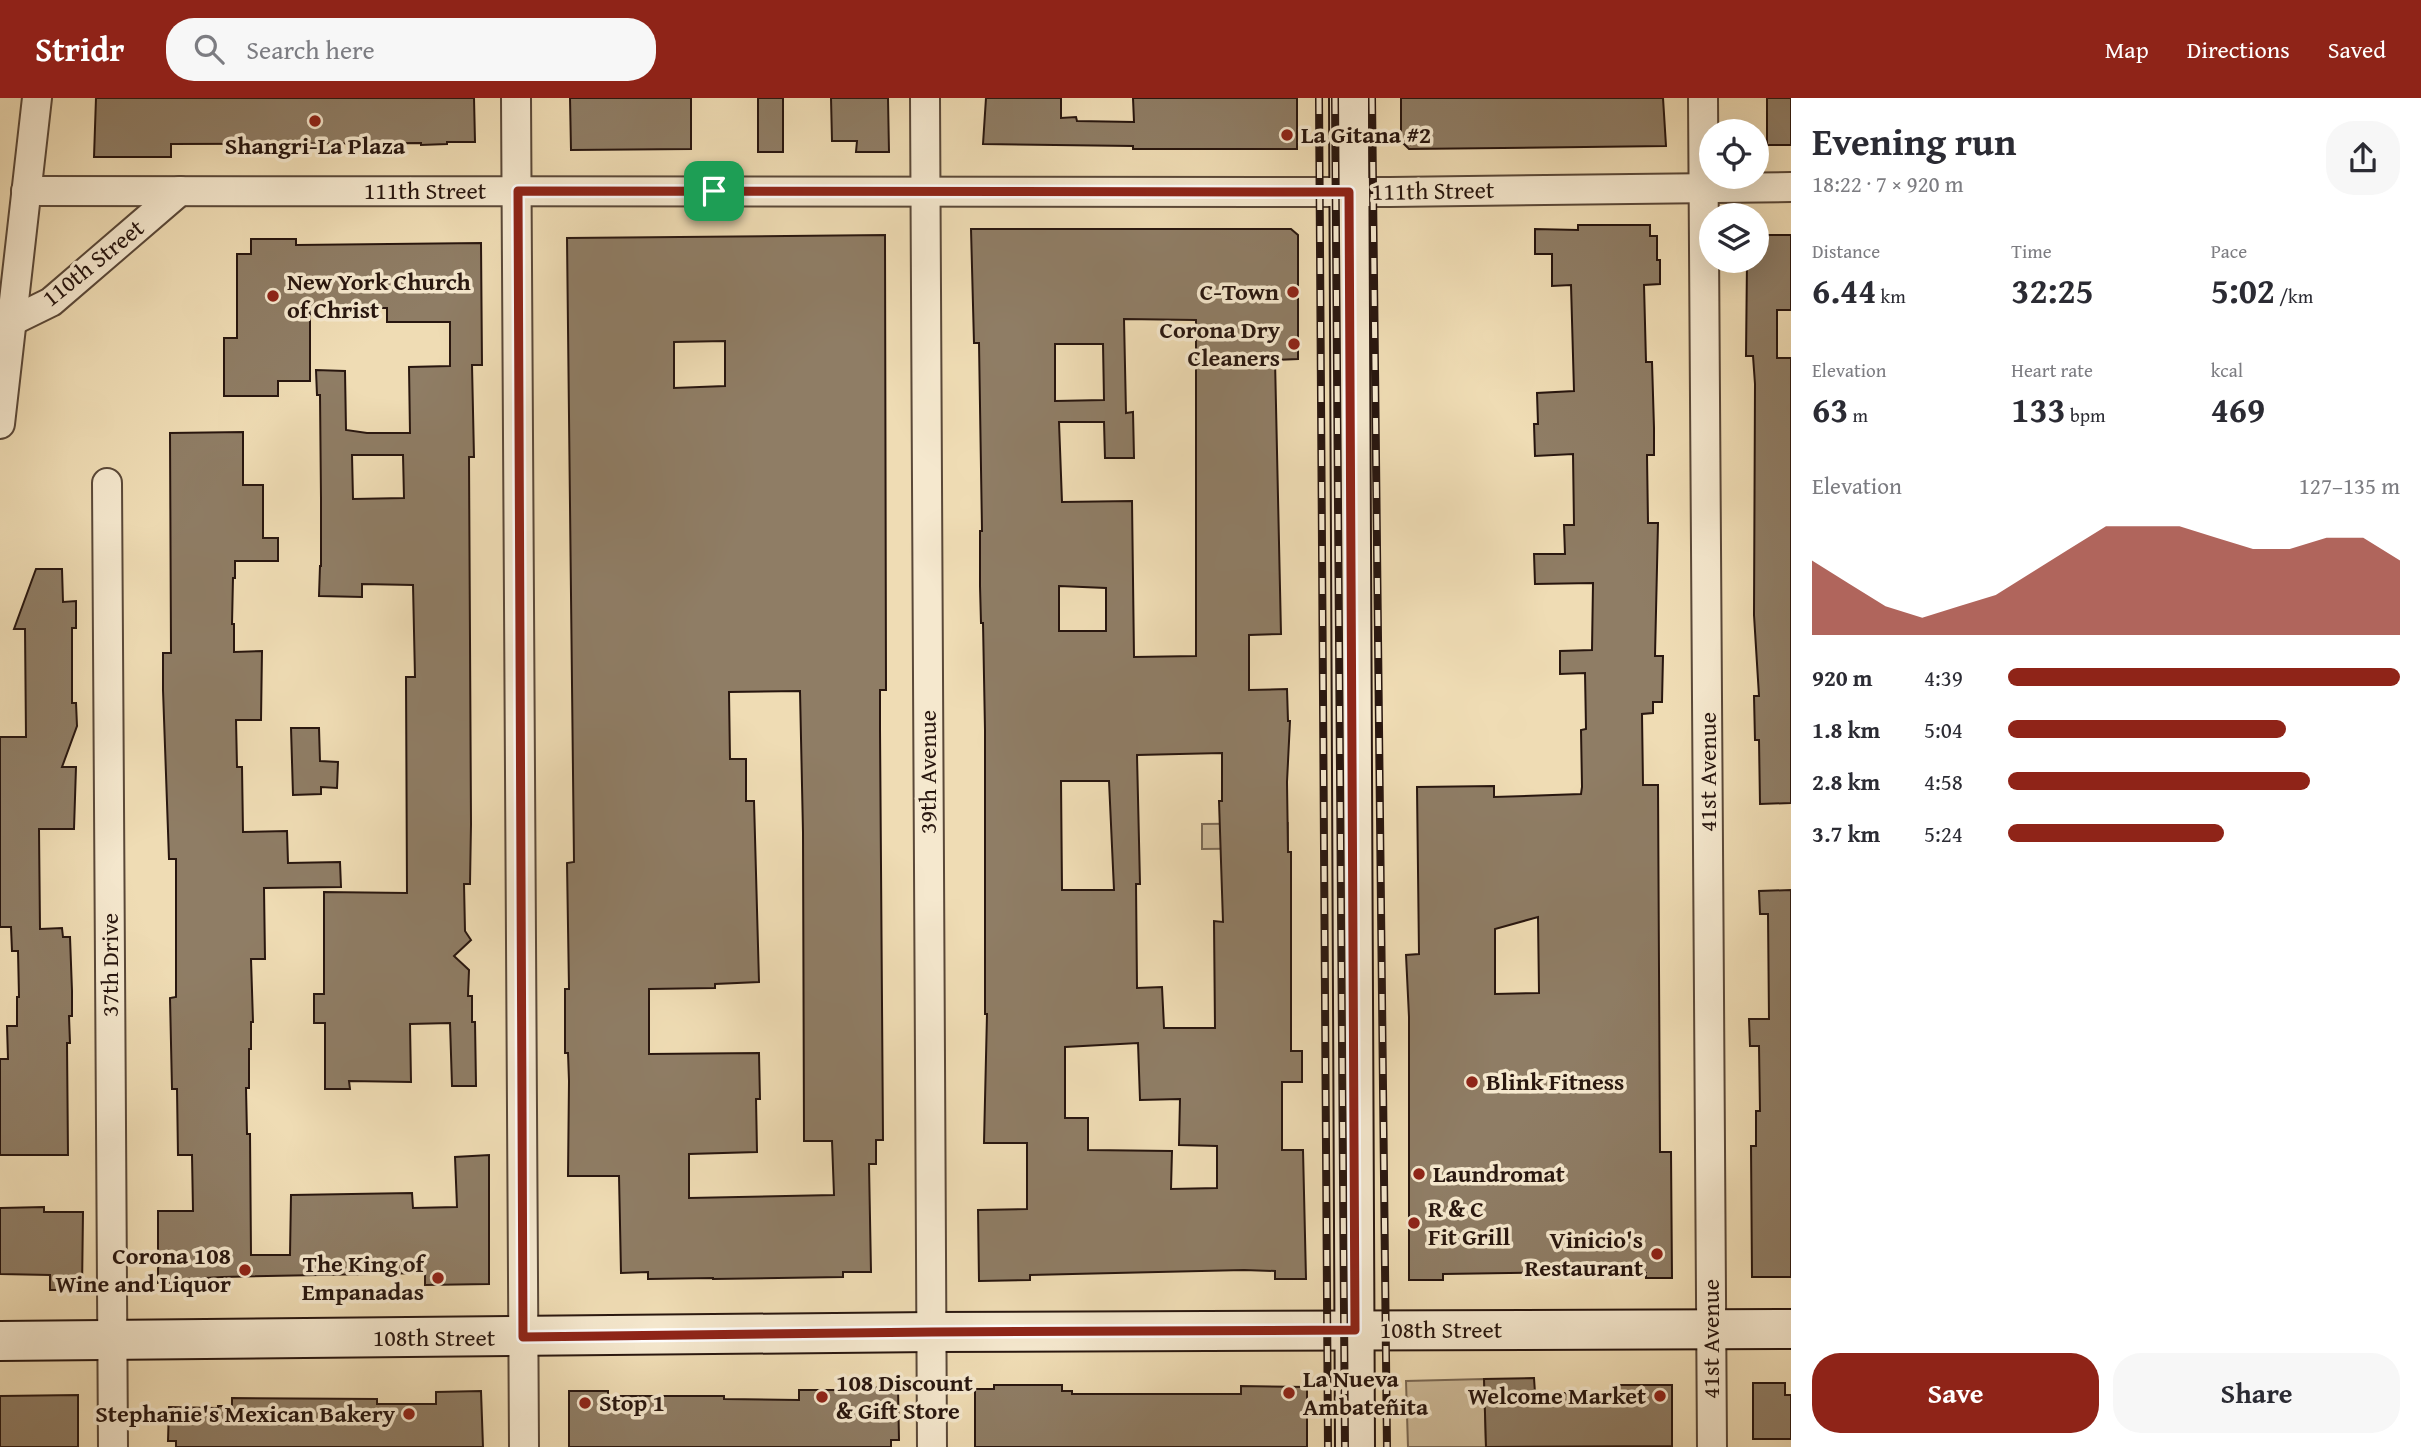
<!DOCTYPE html>
<meta charset="utf-8">
<style>
:root{--surface:#fff;--page:#f7f7f7;--text:#2b2b33;--muted:#7c7c81;--accent:#8f2418}
body{margin:0;font-family:"Gentium Book Plus",serif;background:var(--page);color:var(--text);height:100vh;display:flex;flex-direction:column;font-size:26px;white-space:nowrap}
*{box-sizing:border-box;margin:0}
p{font-size:23px;color:var(--muted)}
.icon{flex:none;width:38px;height:38px;fill:none;stroke:currentColor;stroke-width:2;stroke-linecap:round;stroke-linejoin:round}
.map{position:relative;flex:1;overflow:hidden}
.side{display:flex;flex-direction:column;background:var(--surface);width:630px}
.side>*{flex:none}
.tools{position:absolute;left:1699px;top:21px;display:grid;gap:14px}
.tools a{display:grid;place-items:center;width:70px;height:70px;border-radius:50%;background:var(--surface);box-shadow:0 7px 28px #0002;font-size:35px}
.pin{position:absolute;display:grid;place-items:center;width:60px;height:60px;color:#fff;margin:-30px;border-radius:14px;box-shadow:0 4px 10px #0006}
.round{display:grid;place-items:center;flex:none;width:74px;height:74px;border-radius:28px;background:var(--page)}
.summary{display:flex;align-items:center;justify-content:space-between;height:119px;padding:0 21px}
h1{font-size:38px;font-weight:700;line-height:52px}
.figures{display:grid;grid-template-columns:repeat(3,1fr);gap:10px;height:119px;padding:7px 21px}
.figures div{display:grid;align-content:center}
.figures b{font-size:35px;font-weight:700}
.figures small{font-size:19px;font-weight:400}
.figures p{font-size:19px}
.chart{height:196px;padding:14px 21px}
.chart p{display:flex;justify-content:space-between}
.chart svg{width:100%;height:126px;margin-top:7px;fill:var(--accent);opacity:.7}
.button{display:flex;gap:14px;margin-top:auto;padding:14px 21px}
.button a{flex:1;height:80px;border-radius:28px;background:var(--accent);color:#fff;font-size:28px;font-weight:700;line-height:80px;text-align:center}
.button a+a{background:var(--page);color:var(--text)}
ul{padding:0 21px;list-style:none;font-size:23px}
li{display:grid;grid-template-columns:112px 84px 1fr;align-items:center;height:52px}
li i{height:18px;border-radius:9px;background:var(--accent)}
header{display:flex;align-items:center;gap:42px;box-sizing:border-box;height:98px;padding:0 35px;background:var(--accent);color:#fff}
header strong{font-size:33px}
nav{display:flex;gap:38px;margin-inline-start:auto;font-size:24px}
.search{width:490px;height:63px;background:var(--page);display:flex;align-items:center;gap:18px;box-sizing:border-box;padding:0 24px;border-radius:28px;color:var(--muted);font-size:26px}
main{display:flex;flex:1;min-height:0}
.map>svg:first-child{display:block}
.green{fill:#cdba98;stroke:#7a6854;stroke-width:2}
.building{fill:#8f7d65;stroke:#28160f;stroke-width:2;fill-rule:evenodd}
.lines{fill:none;stroke-linecap:round;stroke-linejoin:round}
.minor-casing{stroke:#5a4838;stroke-width:32}
.secondary-casing{stroke:#28160f;stroke-width:42}
.minor{stroke:#f5e8ce;stroke-width:28}
.secondary{stroke:#f5e8ce;stroke-width:38}
.rail-casing{stroke:#28160f;stroke-width:8}
.rail{stroke:#f5e8ce;stroke-width:5;stroke-dasharray:16;stroke-linecap:butt}
.route-casing{stroke:#fff;stroke-width:14}
.route{stroke:#8f2418;stroke-width:9}
.poi-dot{fill:#8f2418;stroke:#f5e8ce;stroke-width:2.5}
.labels{text-anchor:middle;stroke-width:7;stroke-linejoin:round;paint-order:stroke}
.poi-label{font-size:24px;font-weight:bold;fill:#28160f;stroke:#f5e8ce;text-anchor:start}
.street-label{font-size:24px;fill:#28160f;stroke:#f5e8ce}
</style>
<header>
<strong>Stridr</strong>
<div class="search"><svg class="icon" aria-label="search" viewBox="0 0 24 24"><circle cx="10" cy="10" r="6"/><path d="M15 15l6 6"/></svg>Search here</div>
<nav><a>Map</a><a>Directions</a><a>Saved</a></nav>
</header>
<main>
<div class="map">
<svg width="1791" height="1349" viewBox="0 0 1791 1349">
<rect width="100%" height="100%" fill="#efdcb4"/>
<filter id="stains"><feTurbulence type="fractalNoise" baseFrequency=".00286" numOctaves="4"/><feColorMatrix values="0 0 0 0 .2 0 0 0 0 .09 0 0 0 0 .02 0 0 0 .5 -.17"/></filter>
<radialGradient id="worn" r=".72"><stop offset=".6" stop-color="#630" stop-opacity="0"/><stop offset="1" stop-color="#630" stop-opacity=".3"/></radialGradient>
<g class="green">
<path d="M 1288,725 L 1288,750 L 1202,751 L 1202,726 Z"/>
<path d="M 1484,1281 L 1486,1349 L 1408,1349 L 1406,1283 Z"/>
</g>
<g class="building">
<path d="M 96,0 L 474,0 L 475,44 L 447,44 L 447,46 L 421,47 L 421,45 L 171,46 L 171,59 L 94,59 Z"/>
<path d="M 570,0 L 691,0 L 691,51 L 571,52 Z"/>
<rect x="758" y="0" width="25" height="54"/>
<path d="M 831,0 L 888,0 L 889,54 L 856,54 L 857,43 L 832,43 Z"/>
<path d="M 986,0 L 1061,0 L 1061,20 L 1076,19 L 1077,23 L 1134,24 L 1133,0 L 1297,0 L 1297,51 L 1133,51 L 1133,48 L 983,46 Z"/>
<path d="M 1401,0 L 1663,0 L 1666,48 L 1409,51 L 1401,43 Z"/>
<rect x="1767" y="0" width="24" height="47"/>
<path d="M 1578,127 L 1650,127 L 1650,138 L 1657,138 L 1657,162 L 1660,162 L 1660,186 L 1644,187 L 1646,264 L 1652,264 L 1654,330 L 1654,357 L 1647,357 L 1648,425 L 1658,425 L 1655,558 L 1663,558 L 1662,604 L 1653,604 L 1653,615 L 1642,616 L 1643,687 L 1658,687 L 1660,1054 L 1671,1054 L 1672,1180 L 1646,1180 L 1646,1175 L 1570,1172 L 1570,1174 L 1443,1176 L 1443,1182 L 1409,1182 L 1409,919 L 1406,857 L 1419,856 L 1417,689 L 1494,688 L 1494,699 L 1581,696 L 1582,689 L 1581,632 L 1586,631 L 1585,575 L 1560,576 L 1560,553 L 1592,552 L 1593,485 L 1535,486 L 1534,456 L 1565,456 L 1564,427 L 1574,427 L 1573,356 L 1535,358 L 1534,326 L 1538,326 L 1537,295 L 1574,293 L 1571,187 L 1552,188 L 1552,156 L 1535,156 L 1535,131 L 1578,132 ZM 1538,819 L 1539,895 L 1495,896 L 1495,831 Z"/>
<path d="M 971,131 L 1291,131 L 1298,137 L 1298,261 L 1275,262 L 1281,536 L 1249,537 L 1249,592 L 1287,591 L 1288,623 L 1290,623 L 1287,684 L 1288,754 L 1291,754 L 1291,953 L 1302,953 L 1302,984 L 1282,984 L 1282,1052 L 1303,1052 L 1306,1181 L 1275,1181 L 1275,1173 L 1244,1172 L 1030,1177 L 1030,1182 L 979,1183 L 978,1112 L 1027,1111 L 1027,1045 L 984,1045 L 987,916 L 985,916 L 985,632 L 983,525 L 981,525 L 980,488 L 980,433 L 982,433 L 979,245 L 974,245 ZM 1124,221 L 1196,222 L 1196,558 L 1134,559 L 1132,403 L 1062,404 L 1059,324 L 1104,324 L 1105,360 L 1134,360 L 1133,314 L 1126,315 ZM 1055,246 L 1103,246 L 1104,302 L 1055,303 ZM 1059,488 L 1106,490 L 1106,533 L 1059,533 ZM 1222,655 L 1222,703 L 1219,703 L 1223,824 L 1214,823 L 1215,930 L 1164,930 L 1162,889 L 1137,890 L 1136,786 L 1140,786 L 1137,657 ZM 1061,683 L 1109,683 L 1114,792 L 1062,792 ZM 1138,945 L 1140,1002 L 1180,1001 L 1179,1047 L 1217,1048 L 1217,1090 L 1171,1091 L 1172,1053 L 1088,1052 L 1088,1020 L 1065,1020 L 1065,949 Z"/>
<path d="M 885,137 L 886,592 L 880,592 L 880,631 L 883,1042 L 876,1042 L 876,1066 L 869,1066 L 871,1174 L 843,1174 L 843,1179 L 713,1181 L 713,1180 L 648,1181 L 648,1174 L 621,1175 L 619,1078 L 568,1078 L 569,983 L 568,955 L 565,955 L 565,891 L 569,891 L 567,765 L 574,764 L 567,140 ZM 725,243 L 725,288 L 674,290 L 674,244 ZM 800,593 L 803,734 L 804,1043 L 832,1043 L 834,1097 L 689,1100 L 689,1056 L 757,1054 L 756,1001 L 760,1001 L 759,955 L 649,956 L 649,891 L 715,890 L 715,886 L 759,884 L 754,703 L 746,703 L 746,661 L 730,661 L 729,594 Z"/>
<path d="M 1757,137 L 1791,137 L 1791,212 L 1777,212 L 1777,260 L 1791,260 L 1791,705 L 1760,706 L 1759,642 L 1755,642 L 1754,598 L 1759,598 L 1754,517 L 1755,286 L 1753,258 L 1746,258 L 1747,163 L 1757,163 Z"/>
<path d="M 251,141 L 296,141 L 296,147 L 481,145 L 482,267 L 472,267 L 474,359 L 469,359 L 471,726 L 470,786 L 464,786 L 465,833 L 471,842 L 454,858 L 469,872 L 468,898 L 472,898 L 472,924 L 475,924 L 476,988 L 452,988 L 450,925 L 410,926 L 411,984 L 349,983 L 350,991 L 325,991 L 325,925 L 314,925 L 314,896 L 324,896 L 324,794 L 407,795 L 406,579 L 415,579 L 413,487 L 362,486 L 362,499 L 319,498 L 320,468 L 321,468 L 321,401 L 320,297 L 317,297 L 316,272 L 345,273 L 346,332 L 367,335 L 410,335 L 409,269 L 450,268 L 450,224 L 387,224 L 387,210 L 310,210 L 310,283 L 278,283 L 278,298 L 224,298 L 224,240 L 237,240 L 237,156 L 251,156 ZM 352,357 L 403,357 L 404,400 L 353,401 Z"/>
<path d="M 243,334 L 243,387 L 263,387 L 263,440 L 278,440 L 278,463 L 235,463 L 235,480 L 233,480 L 232,526 L 234,526 L 234,554 L 262,553 L 261,622 L 236,622 L 237,669 L 242,669 L 243,734 L 287,733 L 288,765 L 340,764 L 341,789 L 264,790 L 265,861 L 251,861 L 253,924 L 251,924 L 251,951 L 249,951 L 249,990 L 246,990 L 247,1036 L 250,1036 L 251,1157 L 290,1157 L 291,1097 L 412,1095 L 413,1110 L 457,1109 L 455,1059 L 489,1057 L 489,1186 L 425,1187 L 425,1175 L 222,1179 L 187,1181 L 187,1185 L 158,1185 L 158,1113 L 193,1113 L 192,1057 L 178,1057 L 177,991 L 172,991 L 170,900 L 176,899 L 176,761 L 169,761 L 163,592 L 163,555 L 171,555 L 170,335 Z"/>
<path d="M 36,471 L 62,471 L 63,504 L 76,503 L 76,530 L 72,530 L 72,605 L 76,605 L 77,628 L 62,669 L 76,669 L 74,731 L 39,731 L 40,831 L 62,830 L 63,839 L 70,839 L 72,893 L 72,918 L 69,918 L 70,945 L 67,945 L 68,1057 L 0,1057 L 0,961 L 8,961 L 7,928 L 17,928 L 17,899 L 19,899 L 18,853 L 12,853 L 11,829 L 0,829 L 0,639 L 26,639 L 25,531 L 14,531 Z"/>
<path d="M 291,630 L 319,630 L 320,663 L 338,664 L 337,690 L 321,689 L 321,696 L 293,697 Z"/>
<path d="M 1791,792 L 1791,1179 L 1752,1179 L 1751,1048 L 1756,1048 L 1756,1013 L 1760,1013 L 1759,948 L 1750,948 L 1749,921 L 1769,921 L 1768,816 L 1760,816 L 1759,793 Z"/>
<path d="M 44,1109 L 44,1114 L 83,1114 L 82,1192 L 50,1192 L 50,1177 L 0,1176 L 0,1110 Z"/>
<path d="M 1534,1280 L 1535,1295 L 1571,1295 L 1571,1299 L 1614,1299 L 1614,1287 L 1672,1287 L 1672,1348 L 1486,1349 L 1484,1281 Z"/>
<path d="M 1753,1285 L 1785,1285 L 1785,1297 L 1791,1297 L 1791,1341 L 1753,1341 Z"/>
<path d="M 994,1287 L 1062,1287 L 1062,1293 L 1072,1293 L 1072,1296 L 1241,1296 L 1241,1288 L 1307,1289 L 1307,1349 L 975,1349 L 975,1291 L 994,1291 Z"/>
<path d="M 898,1289 L 899,1342 L 891,1342 L 891,1349 L 569,1349 L 569,1293 L 608,1293 L 608,1298 L 724,1298 L 724,1301 L 799,1302 L 799,1292 L 865,1292 L 865,1290 Z"/>
<path d="M 481,1293 L 483,1349 L 176,1349 L 176,1343 L 168,1343 L 169,1309 L 218,1310 L 218,1308 L 232,1308 L 232,1300 L 377,1301 L 377,1306 L 436,1306 L 436,1294 Z"/>
<path d="M 78,1297 L 78,1349 L 0,1349 L 0,1298 Z"/>
</g>
<g class="lines">
<g class="minor-casing">
<g id="minor">
<path d="M 516,0 L 524,1349"/>
<path d="M 925,0 L 932,1349"/>
<path d="M 1703,0 L 1712,1349"/>
<path d="M 26,93 L 1390,94 L 1791,89"/>
<path d="M 0,229 L 51,204 L 180,93"/>
<path d="M 0,326 L 37,0"/>
<path d="M 107,385 L 113,1349"/>
</g>
</g>
<g class="secondary-casing">
<g id="secondary">
<path d="M 1349,0 L 1355,1349"/>
<path d="M 0,1243 L 932,1234 L 1791,1231"/>
</g>
</g>
<use href="#minor" class="minor"/>
<use href="#secondary" class="secondary"/>
<g class="rail-casing">
<g id="rail">
<path d="M 1319,0 L 1328,1349"/>
<path d="M 1335,0 L 1345,1349"/>
<path d="M 1372,0 L 1387,1349"/>
</g>
</g>
<use href="#rail" class="rail"/>
</g>
<g class="lines">
<g class="route-casing">
<path id="route" d="M 518,93 L 1349,94 L 1355,1232 L 932,1234 L 523,1239 Z"/>
</g>
<use href="#route" class="route"/>
</g>
<g class="poi-dot">
<circle cx="315" cy="23" r="7"/>
<circle cx="1287" cy="37" r="7"/>
<circle cx="1293" cy="194" r="7"/>
<circle cx="273" cy="198" r="7"/>
<circle cx="1294" cy="246" r="7"/>
<circle cx="1472" cy="984" r="7"/>
<circle cx="1419" cy="1076" r="7"/>
<circle cx="1414" cy="1125" r="7"/>
<circle cx="1657" cy="1156" r="7"/>
<circle cx="245" cy="1172" r="7"/>
<circle cx="438" cy="1180" r="7"/>
<circle cx="1289" cy="1295" r="7"/>
<circle cx="1660" cy="1298" r="7"/>
<circle cx="822" cy="1299" r="7"/>
<circle cx="585" cy="1305" r="7"/>
<circle cx="409" cy="1316" r="7"/>
</g>
<g class="labels">
<g class="poi-label">
<text x="1301" y="45">La Gitana #2</text>
<text x="315" y="56" text-anchor="middle">Shangri-La Plaza</text>
<text x="287" y="192">New York Church<tspan x="287" dy="28">of Christ</tspan></text>
<text x="1279" y="202" text-anchor="end">C-Town</text>
<text x="1280" y="240" text-anchor="end">Corona Dry<tspan x="1280" dy="28">Cleaners</tspan></text>
<text x="1486" y="992">Blink Fitness</text>
<text x="1433" y="1084">Laundromat</text>
<text x="1428" y="1119">R &amp; C<tspan x="1428" dy="28">Fit Grill</tspan></text>
<text x="1643" y="1150" text-anchor="end">Vinicio's<tspan x="1643" dy="28">Restaurant</tspan></text>
<text x="231" y="1166" text-anchor="end">Corona 108<tspan x="231" dy="28">Wine and Liquor</tspan></text>
<text x="424" y="1174" text-anchor="end">The King of<tspan x="424" dy="28">Empanadas</tspan></text>
<text x="1303" y="1289">La Nueva<tspan x="1303" dy="28">Ambateñita</tspan></text>
<text x="836" y="1293">108 Discount<tspan x="836" dy="28">&amp; Gift Store</tspan></text>
<text x="1646" y="1306" text-anchor="end">Welcome Market</text>
<text x="599" y="1313">Stop 1</text>
<text x="395" y="1324" text-anchor="end">Stephanie's Mexican Bakery</text>
</g>
<g class="street-label">
<text x="425" y="101">111th Street</text>
<text transform="translate(1433 93) rotate(-1)" y="8">111th Street</text>
<text transform="translate(93 165) rotate(-39)" y="8">110th Street</text>
<text transform="translate(928 674) rotate(-90)" y="8">39th Avenue</text>
<text transform="translate(1708 674) rotate(-90)" y="8">41st Avenue</text>
<text transform="translate(110 867) rotate(-90)" y="8">37th Drive</text>
<text x="1441" y="1240">108th Street</text>
<text x="434" y="1248">108th Street</text>
<text transform="translate(1711 1241) rotate(-90)" y="8">41st Avenue</text>
</g>
</g>
<rect width="100%" height="100%" filter="url(#stains)"/>
<rect width="100%" height="100%" fill="url(#worn)"/>
</svg>
<div class="tools">
<a><svg class="icon" aria-label="locate" viewBox="0 0 24 24"><circle cx="12" cy="12" r="6"/><path d="M12 2v4M12 18v4M2 12h4M18 12h4"/></svg></a>
<a><svg class="icon" aria-label="layers" viewBox="0 0 24 24"><path d="M12 4l9 5-9 5-9-5zM3 14l9 5 9-5"/></svg></a>
</div>
<div class="pin" style="left:714px;top:93px;background:#1e9e55"><svg class="icon" aria-label="arrive" viewBox="0 0 24 24"><path d="M6 21V4h12l-3 4 3 4H6"/></svg></div>
</div>
<section class="side">
<div class="summary"><div><h1>Evening run</h1><p>18:22 · 7 × 920 m</p></div><a class="round"><svg class="icon" aria-label="share" viewBox="0 0 24 24"><path d="M12 15V3M7 8l5-5 5 5M5 13v7h14v-7"/></svg></a></div>
<div class="figures">
<div><p>Distance</p><b>6.44<small> km</small></b></div>
<div><p>Time</p><b>32:25</b></div>
<div><p>Pace</p><b>5:02<small> /km</small></b></div>
</div>
<div class="figures">
<div><p>Elevation</p><b>63<small> m</small></b></div>
<div><p>Heart rate</p><b>133<small> bpm</small></b></div>
<div><p>kcal</p><b>469</b></div>
</div>
<div class="chart"><p><span>Elevation</span>127–135 m</p>
<svg viewBox="0 0 160 44" preserveAspectRatio="none"><path d="M0 44V18L10 26L20 34L30 38L40 34L50 30L60 22L70 14L80 6L90 6L100 6L110 10L120 14L130 14L140 10L150 10L160 18V44z"/></svg>
</div>
<ul>
<li><b>920 m</b>4:39<i style="width:100%"></i></li>
<li><b>1.8 km</b>5:04<i style="width:71%"></i></li>
<li><b>2.8 km</b>4:58<i style="width:77%"></i></li>
<li><b>3.7 km</b>5:24<i style="width:55%"></i></li>
</ul>
<div class="button"><a>Save</a><a>Share</a></div>
</section>
</main>
